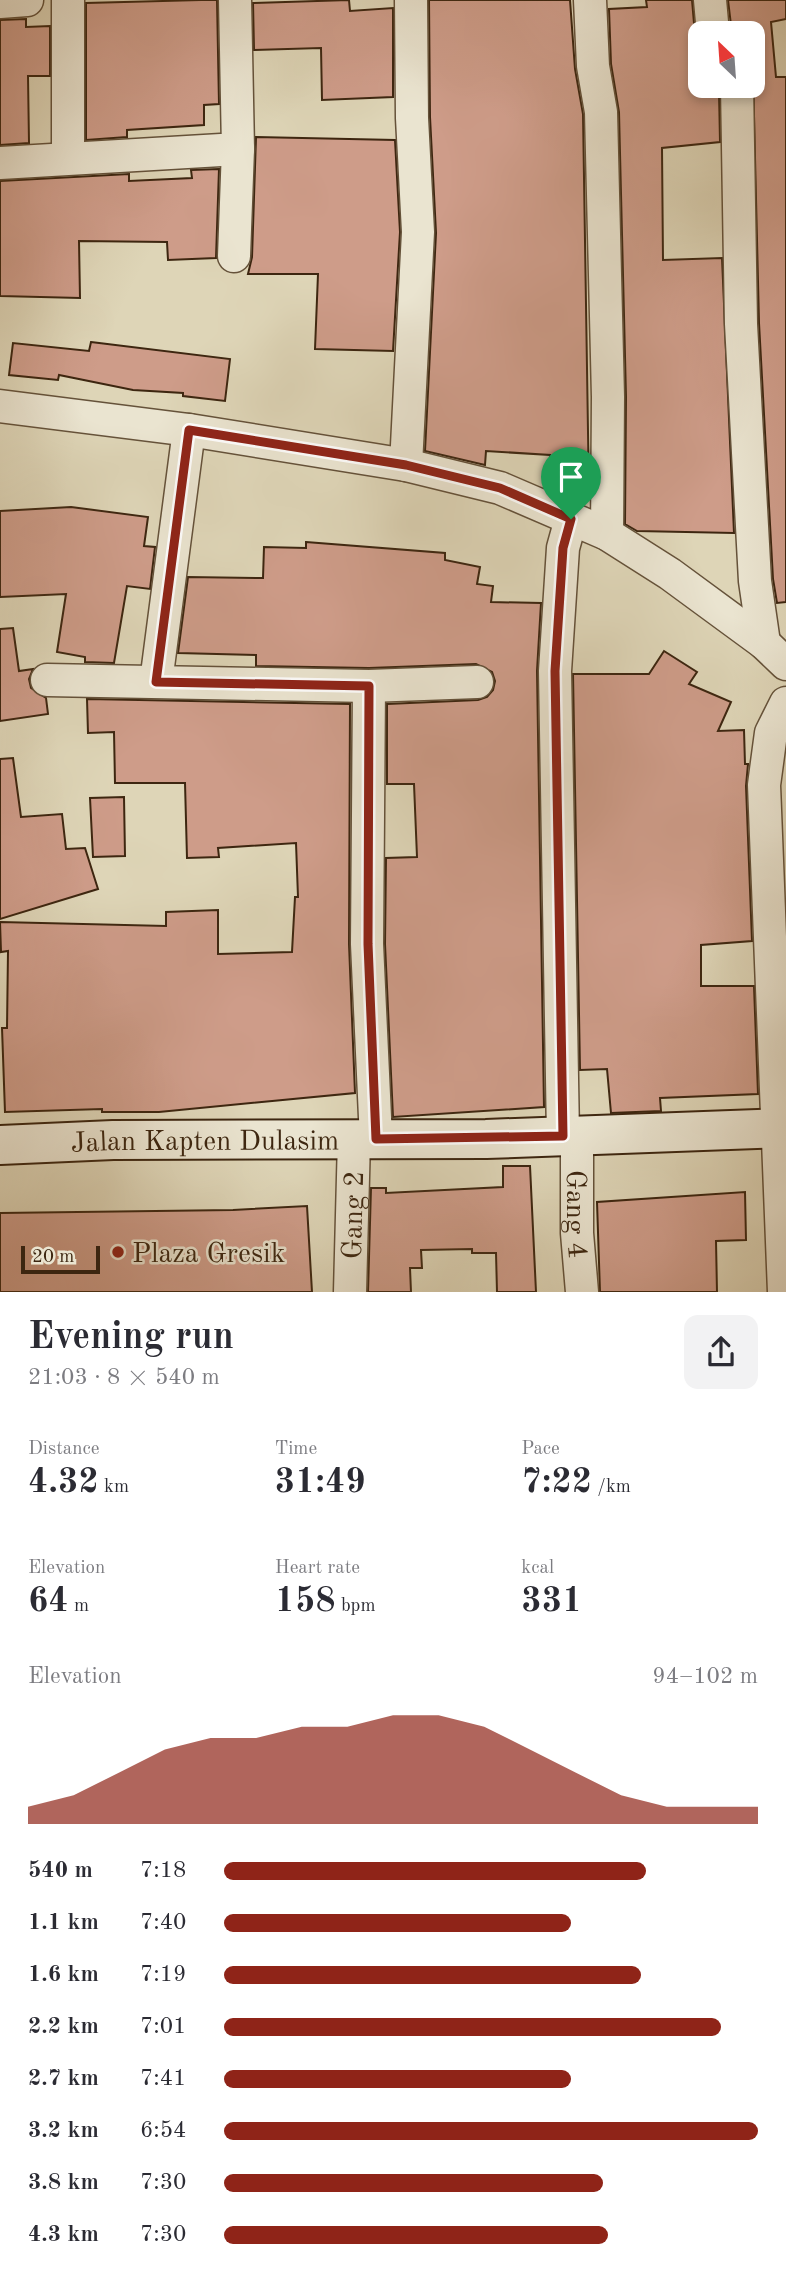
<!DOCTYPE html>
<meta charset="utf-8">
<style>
:root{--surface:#fff;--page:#f2f2f3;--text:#2b2b33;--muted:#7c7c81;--accent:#8f2418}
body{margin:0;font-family:"Old Standard TT",serif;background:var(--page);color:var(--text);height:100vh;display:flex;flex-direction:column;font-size:26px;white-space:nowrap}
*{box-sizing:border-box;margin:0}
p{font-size:23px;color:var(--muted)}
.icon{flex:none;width:38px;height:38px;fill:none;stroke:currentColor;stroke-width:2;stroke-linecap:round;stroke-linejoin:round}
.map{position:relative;height:1292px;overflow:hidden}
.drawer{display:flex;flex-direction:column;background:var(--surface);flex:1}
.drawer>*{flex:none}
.needle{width:46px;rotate:335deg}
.fabs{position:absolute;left:688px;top:21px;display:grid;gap:14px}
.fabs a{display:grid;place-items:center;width:77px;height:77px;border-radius:14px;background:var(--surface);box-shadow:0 4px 10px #0003;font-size:35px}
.scale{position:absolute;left:21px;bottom:18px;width:79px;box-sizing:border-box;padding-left:7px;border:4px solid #3d2610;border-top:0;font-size:19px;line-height:24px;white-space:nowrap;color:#3d2610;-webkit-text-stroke:5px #eae4d0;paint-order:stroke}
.pin{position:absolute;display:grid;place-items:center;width:60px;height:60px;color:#fff;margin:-72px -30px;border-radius:50% 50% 50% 0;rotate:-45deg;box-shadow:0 0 7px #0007}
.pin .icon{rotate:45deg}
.round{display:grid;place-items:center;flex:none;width:74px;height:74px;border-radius:14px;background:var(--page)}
.headline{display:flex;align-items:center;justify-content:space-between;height:119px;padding:0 28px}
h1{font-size:38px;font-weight:800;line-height:52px}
.figures{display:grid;grid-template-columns:repeat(3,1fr);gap:10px;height:119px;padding:7px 28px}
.figures div{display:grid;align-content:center}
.figures b{font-size:35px;font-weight:800}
.figures small{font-size:19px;font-weight:400}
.figures p{font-size:19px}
.chart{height:196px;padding:14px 28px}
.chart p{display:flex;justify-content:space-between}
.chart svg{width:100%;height:126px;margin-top:7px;fill:var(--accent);opacity:.7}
ul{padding:0 28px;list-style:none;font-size:23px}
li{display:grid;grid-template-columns:112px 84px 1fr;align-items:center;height:52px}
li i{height:18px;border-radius:9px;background:var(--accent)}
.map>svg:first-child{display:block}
.building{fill:#ce9c89;stroke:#3d2610;stroke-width:2}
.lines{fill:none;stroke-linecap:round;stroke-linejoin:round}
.street-casing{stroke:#65523a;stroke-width:35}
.secondary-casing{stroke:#3d2610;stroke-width:42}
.street{stroke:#eae4d0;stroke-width:32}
.secondary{stroke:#eae4d0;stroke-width:38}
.route-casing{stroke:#fff;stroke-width:14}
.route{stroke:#8f2418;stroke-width:9}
.poi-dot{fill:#8f2418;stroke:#eae4d0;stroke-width:2.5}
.labels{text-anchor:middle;stroke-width:5;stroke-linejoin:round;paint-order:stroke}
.street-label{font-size:28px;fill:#3d2610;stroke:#eae4d0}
.poi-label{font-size:28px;fill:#3d2610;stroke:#eae4d0;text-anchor:start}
</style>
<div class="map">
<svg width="786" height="1292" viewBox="0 0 786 1292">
<rect width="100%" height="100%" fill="#ded5b7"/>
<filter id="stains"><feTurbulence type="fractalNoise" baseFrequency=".00286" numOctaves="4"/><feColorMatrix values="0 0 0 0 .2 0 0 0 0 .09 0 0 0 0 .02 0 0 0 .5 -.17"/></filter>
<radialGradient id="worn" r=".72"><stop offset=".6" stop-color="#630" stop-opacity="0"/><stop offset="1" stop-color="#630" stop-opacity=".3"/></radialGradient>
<g class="building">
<path d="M 201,0 L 217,0 L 219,104 L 204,105 L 204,125 L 127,130 L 127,137 L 86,140 L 86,3 Z"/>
<path d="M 349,0 L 350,11 L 393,8 L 393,97 L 322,100 L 321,48 L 254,50 L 253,3 Z"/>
<path d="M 429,0 L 570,0 L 575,69 L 583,114 L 589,495 L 564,496 L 550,489 L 550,455 L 486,451 L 485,465 L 425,451 L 436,233 L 430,117 Z"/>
<path d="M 646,0 L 692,0 L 700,93 L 719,91 L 720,142 L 662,148 L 663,260 L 722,258 L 734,533 L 637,531 L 625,524 L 626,397 L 619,112 L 611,64 L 609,9 L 647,7 Z"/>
<path d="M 728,0 L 786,0 L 786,19 L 771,22 L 776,77 L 786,77 L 786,602 L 777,603 L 773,579 L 759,323 L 752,33 L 743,33 L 742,24 L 731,25 Z"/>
<path d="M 26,19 L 26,27 L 50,26 L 50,76 L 28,76 L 29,143 L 0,145 L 0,20 Z"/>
<path d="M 256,137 L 395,140 L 400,232 L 393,351 L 315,349 L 318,274 L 248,274 L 252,257 Z"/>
<path d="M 219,169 L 216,258 L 168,260 L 167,242 L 79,241 L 80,298 L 0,296 L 0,181 L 129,174 L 129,181 L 192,178 L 191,170 Z"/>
<path d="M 91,342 L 230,359 L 225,401 L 183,396 L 183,393 L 133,390 L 59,375 L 58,380 L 9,375 L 13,343 L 89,351 Z"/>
<path d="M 71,507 L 148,517 L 144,546 L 155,547 L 150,589 L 127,586 L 114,663 L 85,662 L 85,657 L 57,652 L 66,594 L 0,597 L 0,511 Z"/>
<path d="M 306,542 L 445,553 L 445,560 L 480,567 L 477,584 L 493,586 L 491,602 L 541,603 L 537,671 L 544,1107 L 393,1117 L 385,944 L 386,858 L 417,857 L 414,784 L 387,784 L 387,704 L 478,700 L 487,697 L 493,690 L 495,681 L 492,672 L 476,664 L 369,668 L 256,666 L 256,655 L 178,653 L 188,577 L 263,578 L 264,547 L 306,548 Z"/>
<path d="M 13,628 L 19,671 L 33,669 L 29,679 L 31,688 L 46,698 L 48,714 L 0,721 L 0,629 Z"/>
<path d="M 664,651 L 697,672 L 689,684 L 731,702 L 718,731 L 744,730 L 745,764 L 748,764 L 746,786 L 752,941 L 701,945 L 701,986 L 754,986 L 758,1094 L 660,1098 L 661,1111 L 611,1113 L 607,1069 L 580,1070 L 573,674 L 649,674 Z"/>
<path d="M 87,699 L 350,704 L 349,944 L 355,1093 L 159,1112 L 102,1112 L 102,1109 L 5,1112 L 2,1028 L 7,1028 L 8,951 L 1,952 L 0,922 L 166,926 L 166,912 L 218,910 L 218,954 L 292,952 L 295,897 L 298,897 L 296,843 L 218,848 L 219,857 L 187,858 L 185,783 L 115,783 L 114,732 L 88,733 Z"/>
<path d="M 13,758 L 21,817 L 62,814 L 66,849 L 85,848 L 98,889 L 0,919 L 0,759 Z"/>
<path d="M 124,797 L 125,856 L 93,857 L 90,798 Z"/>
<path d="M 503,1166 L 530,1166 L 536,1292 L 497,1292 L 496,1253 L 472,1253 L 472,1249 L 421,1250 L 422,1268 L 410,1268 L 411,1292 L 368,1292 L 371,1188 L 386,1188 L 386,1193 L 503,1187 Z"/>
<path d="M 745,1192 L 746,1240 L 716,1241 L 717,1292 L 600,1292 L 597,1202 Z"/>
<path d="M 307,1206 L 312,1292 L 0,1292 L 0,1213 L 233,1210 Z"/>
</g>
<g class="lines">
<g class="street-casing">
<g id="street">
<path d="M 68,0 L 68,158"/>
<path d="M 590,0 L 593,66 L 601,112 L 608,397 L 607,534"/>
<path d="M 710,0 L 713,33"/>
<path d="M 0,2 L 27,0"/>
<path d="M 737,86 L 741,324 L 755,581 L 764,643"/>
<path d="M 0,163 L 238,149 L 235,0"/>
<path d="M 234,256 L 238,149"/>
<path d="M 0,406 L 189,430 L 406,465 L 500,488 L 607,534 L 670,574 L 764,643 L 786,664"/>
<path d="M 406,465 L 418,232 L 412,118 L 411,0"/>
<path d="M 47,680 L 369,686 L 477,682"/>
<path d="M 156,682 L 189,430"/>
<path d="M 369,686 L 367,944 L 376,1139"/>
<path id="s1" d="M 577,1135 L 577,1233 L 582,1292"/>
<path d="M 563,1136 L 555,671 L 563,548 L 571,519"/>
<path id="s2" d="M 350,1292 L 354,1139"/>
<path d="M 784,1292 L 764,785 L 771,733 L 786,703"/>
</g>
</g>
<g class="secondary-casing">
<g id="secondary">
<path id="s3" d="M 0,1145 L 113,1140 L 486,1139 L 786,1128"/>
</g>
</g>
<use href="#street" class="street"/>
<use href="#secondary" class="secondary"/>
</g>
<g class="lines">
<g class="route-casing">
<path id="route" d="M 189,430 L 406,465 L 500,488 L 571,519 L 563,548 L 555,671 L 563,1136 L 376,1139 L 368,944 L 369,686 L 156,682 Z"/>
</g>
<use href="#route" class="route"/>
</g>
<circle class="poi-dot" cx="118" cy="1252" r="7"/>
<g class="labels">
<g class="street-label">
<text dy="10" stroke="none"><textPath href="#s3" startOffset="205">Jalan Kapten Dulasim</textPath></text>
<text dy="10" stroke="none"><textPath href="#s1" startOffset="79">Gang 4</textPath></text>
<text dy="10" stroke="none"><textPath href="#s2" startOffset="77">Gang 2</textPath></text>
</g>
<g class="poi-label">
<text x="132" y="1262">Plaza Gresik</text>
</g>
</g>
<rect width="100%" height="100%" filter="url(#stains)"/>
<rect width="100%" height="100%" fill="url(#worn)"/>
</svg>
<div class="fabs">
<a><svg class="needle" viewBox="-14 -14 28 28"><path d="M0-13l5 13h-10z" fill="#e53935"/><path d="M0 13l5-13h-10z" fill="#7c7c81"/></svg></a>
</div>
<div class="scale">20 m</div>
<div class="pin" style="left:571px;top:519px;background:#1e9e55"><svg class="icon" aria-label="arrive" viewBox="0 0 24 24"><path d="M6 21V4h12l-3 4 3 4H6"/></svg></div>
</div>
<section class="drawer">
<div class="headline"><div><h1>Evening run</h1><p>21:03 · 8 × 540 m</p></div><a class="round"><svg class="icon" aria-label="share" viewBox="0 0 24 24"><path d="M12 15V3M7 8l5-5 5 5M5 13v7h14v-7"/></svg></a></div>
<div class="figures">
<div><p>Distance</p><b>4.32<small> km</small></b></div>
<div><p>Time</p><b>31:49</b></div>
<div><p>Pace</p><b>7:22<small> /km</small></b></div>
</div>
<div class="figures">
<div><p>Elevation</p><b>64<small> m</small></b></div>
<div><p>Heart rate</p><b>158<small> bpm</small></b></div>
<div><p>kcal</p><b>331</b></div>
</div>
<div class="chart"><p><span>Elevation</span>94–102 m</p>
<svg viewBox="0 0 160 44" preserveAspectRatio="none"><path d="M0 44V38L10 34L20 26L30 18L40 14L50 14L60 10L70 10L80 6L90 6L100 10L110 18L120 26L130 34L140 38L150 38L160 38V44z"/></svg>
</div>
<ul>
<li><b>540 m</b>7:18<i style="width:79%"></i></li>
<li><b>1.1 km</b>7:40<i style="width:65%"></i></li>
<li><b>1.6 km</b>7:19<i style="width:78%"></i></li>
<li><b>2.2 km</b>7:01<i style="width:93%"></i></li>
<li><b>2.7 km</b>7:41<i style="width:65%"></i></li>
<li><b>3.2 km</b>6:54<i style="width:100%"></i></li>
<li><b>3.8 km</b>7:30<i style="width:71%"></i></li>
<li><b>4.3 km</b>7:30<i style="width:72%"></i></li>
</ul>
</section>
